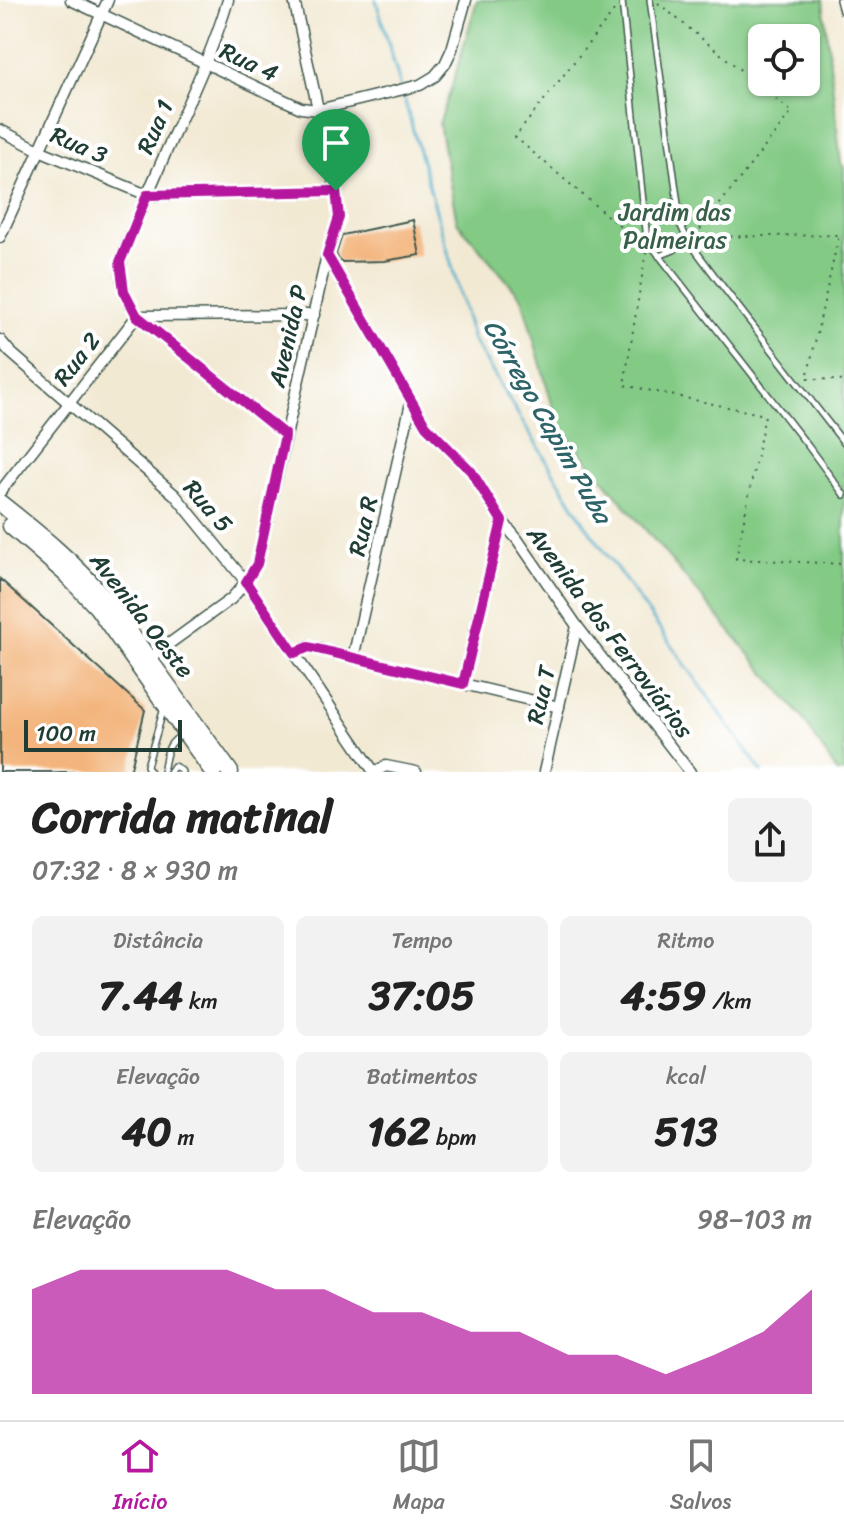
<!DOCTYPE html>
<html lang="pt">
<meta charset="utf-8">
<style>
:root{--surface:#fff;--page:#f2f2f2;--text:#222;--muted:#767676;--line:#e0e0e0;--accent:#b5179e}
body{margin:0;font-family:Sriracha,sans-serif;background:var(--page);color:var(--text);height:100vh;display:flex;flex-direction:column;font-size:30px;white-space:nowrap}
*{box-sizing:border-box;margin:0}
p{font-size:26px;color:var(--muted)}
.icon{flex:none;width:44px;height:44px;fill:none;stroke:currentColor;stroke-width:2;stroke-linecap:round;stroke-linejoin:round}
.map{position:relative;height:772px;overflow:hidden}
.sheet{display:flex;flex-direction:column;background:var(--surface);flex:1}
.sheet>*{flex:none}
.buttons{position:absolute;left:748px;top:24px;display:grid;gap:16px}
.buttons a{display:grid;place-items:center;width:72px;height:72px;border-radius:12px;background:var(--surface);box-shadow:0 2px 6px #0004;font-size:40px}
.scale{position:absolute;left:24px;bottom:20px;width:158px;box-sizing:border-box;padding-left:8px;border:4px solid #1f3d34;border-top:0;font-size:22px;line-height:28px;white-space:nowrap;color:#1f3d34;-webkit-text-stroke:6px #fff;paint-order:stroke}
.pin{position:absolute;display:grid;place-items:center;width:68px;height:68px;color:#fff;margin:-82px -34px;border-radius:50% 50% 50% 0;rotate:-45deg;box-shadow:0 0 8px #0007}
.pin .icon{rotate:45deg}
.round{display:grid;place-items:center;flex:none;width:84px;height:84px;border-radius:12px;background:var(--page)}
.headline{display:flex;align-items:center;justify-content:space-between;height:136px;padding:0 32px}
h1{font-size:44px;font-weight:700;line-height:60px}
.stats{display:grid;grid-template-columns:repeat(3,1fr);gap:12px;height:136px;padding:8px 32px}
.stats div{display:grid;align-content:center;border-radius:12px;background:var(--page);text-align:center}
.stats b{font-size:40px;font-weight:700}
.stats small{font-size:22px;font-weight:400}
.stats p{font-size:22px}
.chart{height:224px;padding:16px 32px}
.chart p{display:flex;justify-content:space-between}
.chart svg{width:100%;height:144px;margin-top:8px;fill:var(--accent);opacity:.7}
.dock{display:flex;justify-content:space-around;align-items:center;height:112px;border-top:2px solid var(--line);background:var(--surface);font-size:22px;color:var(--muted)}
.dock a{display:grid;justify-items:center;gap:4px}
.dock .current{color:var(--accent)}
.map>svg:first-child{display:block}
.green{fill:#83ca85;stroke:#51845c;stroke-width:2;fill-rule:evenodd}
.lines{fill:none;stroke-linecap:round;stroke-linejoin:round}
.stream{stroke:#4aacc9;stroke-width:3}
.building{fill:#f3b57d}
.lane-casing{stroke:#3f574c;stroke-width:8}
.street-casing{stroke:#3f574c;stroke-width:13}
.primary-casing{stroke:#3f574c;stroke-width:19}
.path{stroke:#3f574c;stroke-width:2;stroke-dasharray:2 6;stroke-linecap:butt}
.lane{stroke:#fff;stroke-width:5}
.street{stroke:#fff;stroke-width:10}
.primary{stroke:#fff;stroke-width:16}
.route-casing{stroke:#fff;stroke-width:16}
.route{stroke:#b5179e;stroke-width:10}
.labels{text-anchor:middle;stroke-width:8;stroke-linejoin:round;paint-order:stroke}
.street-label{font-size:24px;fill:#1f3d34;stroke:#fff}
.park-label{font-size:24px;fill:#386048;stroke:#fff}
.water-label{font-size:26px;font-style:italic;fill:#2e6468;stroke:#fff}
</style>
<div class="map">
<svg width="844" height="772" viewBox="0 0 844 772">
<rect width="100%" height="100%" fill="#fff"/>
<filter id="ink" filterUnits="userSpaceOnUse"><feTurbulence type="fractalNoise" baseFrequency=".0125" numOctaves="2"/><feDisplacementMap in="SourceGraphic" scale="16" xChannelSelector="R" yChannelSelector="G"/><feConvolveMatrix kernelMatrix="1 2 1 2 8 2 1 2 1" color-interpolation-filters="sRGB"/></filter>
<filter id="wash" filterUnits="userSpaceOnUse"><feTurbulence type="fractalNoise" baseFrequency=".006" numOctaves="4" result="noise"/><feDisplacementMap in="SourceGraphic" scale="32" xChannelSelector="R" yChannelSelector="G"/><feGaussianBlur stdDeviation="1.8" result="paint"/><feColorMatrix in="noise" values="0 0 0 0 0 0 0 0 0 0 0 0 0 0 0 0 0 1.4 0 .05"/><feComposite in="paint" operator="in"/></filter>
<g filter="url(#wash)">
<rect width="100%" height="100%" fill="#f2e9d3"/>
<path class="green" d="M 477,0 L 823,0 L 841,163 L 844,167 L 844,772 L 837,772 L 802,717 L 558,425 L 522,298 L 457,222 L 439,124 L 452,86 ZM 762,38 L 806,38 L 806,82 L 762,82 Z"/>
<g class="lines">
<path class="stream" d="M 376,0 L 473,340 L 585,524 L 762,772"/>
</g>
<g id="blocks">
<g class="building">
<path d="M 413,220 L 420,255 L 384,261 L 340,262 L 336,254 L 342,235 Z"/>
<path d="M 0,579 L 145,710 L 130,772 L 0,772 Z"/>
</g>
</g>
</g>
<g filter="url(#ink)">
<use href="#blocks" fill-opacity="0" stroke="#3f574c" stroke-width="2"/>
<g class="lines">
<g class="lane-casing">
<g id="lane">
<path d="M 650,0 L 681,226 L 687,239 L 723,287 L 844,443"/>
<path d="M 839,0 L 842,11 L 844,12"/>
<path d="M 622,1 L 647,240 L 808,446 L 844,495"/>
<path d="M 645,218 L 661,213 L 680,212"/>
<path d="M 659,256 L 674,250 L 687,239"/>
<path d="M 150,772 L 147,766 L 164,708"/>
<path d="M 163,772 C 167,753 166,743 184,734"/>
<path d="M 170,772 L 174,766 L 180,769 L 182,772"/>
</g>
</g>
<g class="street-casing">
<g id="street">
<path d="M 71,0 L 301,108 L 318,110 L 420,85 L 435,76 L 445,64 L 452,49 L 466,0"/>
<path d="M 228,0 C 207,71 170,137 143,206 C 138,219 121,252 121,264 C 119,283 128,300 137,316 L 285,435"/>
<path d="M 0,130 L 39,150 L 147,195 L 336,191"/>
<path d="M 0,237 L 108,0"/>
<path d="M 327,255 L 426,426 L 471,471 L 502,521 L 517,539 L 577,626 L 690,772"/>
<path d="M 0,340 L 10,352 L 175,495 L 246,582 L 374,772"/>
<path d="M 0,492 L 137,316 L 314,315"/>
<path d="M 294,653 L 309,647 L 559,707"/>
<path d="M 353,658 L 411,403"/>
<path d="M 148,659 L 231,599 L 246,582 L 257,564 L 327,255 L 339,217 L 336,191 L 294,0"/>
<path d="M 463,684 L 502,521"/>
<path d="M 374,772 L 386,766 L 416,772"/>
<path d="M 544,772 L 577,626"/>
</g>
</g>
<g class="primary-casing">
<g id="primary">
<path d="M 0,503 C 38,533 75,563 106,600 L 230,772"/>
<path d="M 11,526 L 65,573 L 97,607 L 213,772"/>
</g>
</g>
<g class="path">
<path d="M 658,3 L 792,112 L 694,237 L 839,235 L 807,378 L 844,381"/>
<path d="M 614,11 L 515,137 L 638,242"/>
<path d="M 646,252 L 624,385 L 765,415 L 736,559 L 844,564"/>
</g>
<use href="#lane" class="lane"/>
<use href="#street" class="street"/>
<use href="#primary" class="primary"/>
</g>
</g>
<g class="lines" filter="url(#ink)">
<g class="route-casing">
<path id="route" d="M 336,191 L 339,217 L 327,255 L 426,426 L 471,471 L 502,521 L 463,684 L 309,647 L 294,653 L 246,582 L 257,564 L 285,435 L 137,316 L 124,291 L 120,262 L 147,195 Z"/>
</g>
<use href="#route" class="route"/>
</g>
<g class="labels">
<g class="street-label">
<text transform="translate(249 62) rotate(25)" y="8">Rua 4</text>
<text transform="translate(155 127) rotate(-66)" y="8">Rua 1</text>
<text transform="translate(79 145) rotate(23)" y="8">Rua 3</text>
<text transform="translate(288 336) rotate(-77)" y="8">Avenida P</text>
<text transform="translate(77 359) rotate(-52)" y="8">Rua 2</text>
<text transform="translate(208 506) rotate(49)" y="8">Rua 5</text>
<text transform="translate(363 526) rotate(-77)" y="8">Rua R</text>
<text transform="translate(142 615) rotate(52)" y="8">Avenida Oeste</text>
<text transform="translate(610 632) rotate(53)" y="8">Avenida dos Ferroviários</text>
<text transform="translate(541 695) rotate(-77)" y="8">Rua T</text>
</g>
<g class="park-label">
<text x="675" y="220">Jardim das<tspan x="675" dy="28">Palmeiras</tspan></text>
</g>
<g class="water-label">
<text transform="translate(548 421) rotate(60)" y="9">Córrego Capim Puba</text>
</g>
</g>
</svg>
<div class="buttons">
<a><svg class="icon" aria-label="locate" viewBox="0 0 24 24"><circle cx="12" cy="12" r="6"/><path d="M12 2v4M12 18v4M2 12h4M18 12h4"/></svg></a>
</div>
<div class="scale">100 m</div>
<div class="pin" style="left:336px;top:191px;background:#1e9e55"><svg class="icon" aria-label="arrive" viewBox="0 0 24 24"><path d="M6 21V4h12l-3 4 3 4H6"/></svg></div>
</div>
<section class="sheet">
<div class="headline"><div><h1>Corrida matinal</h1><p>07:32 · 8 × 930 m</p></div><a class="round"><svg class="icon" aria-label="share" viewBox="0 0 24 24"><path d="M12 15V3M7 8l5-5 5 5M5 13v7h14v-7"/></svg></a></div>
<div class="stats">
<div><p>Distância</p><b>7.44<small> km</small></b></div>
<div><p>Tempo</p><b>37:05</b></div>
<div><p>Ritmo</p><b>4:59<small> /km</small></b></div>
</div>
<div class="stats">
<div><p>Elevação</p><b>40<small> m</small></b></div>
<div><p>Batimentos</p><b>162<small> bpm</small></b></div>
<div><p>kcal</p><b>513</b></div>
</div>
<div class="chart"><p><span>Elevação</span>98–103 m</p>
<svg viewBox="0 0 160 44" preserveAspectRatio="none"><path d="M0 44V12L10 6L20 6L30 6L40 6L50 12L60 12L70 19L80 19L90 25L100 25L110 32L120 32L130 38L140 32L150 25L160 12V44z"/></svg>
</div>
</section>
<nav class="dock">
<a class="current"><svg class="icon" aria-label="home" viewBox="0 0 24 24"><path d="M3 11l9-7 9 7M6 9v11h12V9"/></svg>Início</a>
<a><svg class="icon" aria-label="map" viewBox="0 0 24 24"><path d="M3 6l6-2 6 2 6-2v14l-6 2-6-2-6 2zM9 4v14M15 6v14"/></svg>Mapa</a>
<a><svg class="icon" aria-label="saved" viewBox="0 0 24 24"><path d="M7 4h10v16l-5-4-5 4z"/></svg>Salvos</a>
</nav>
